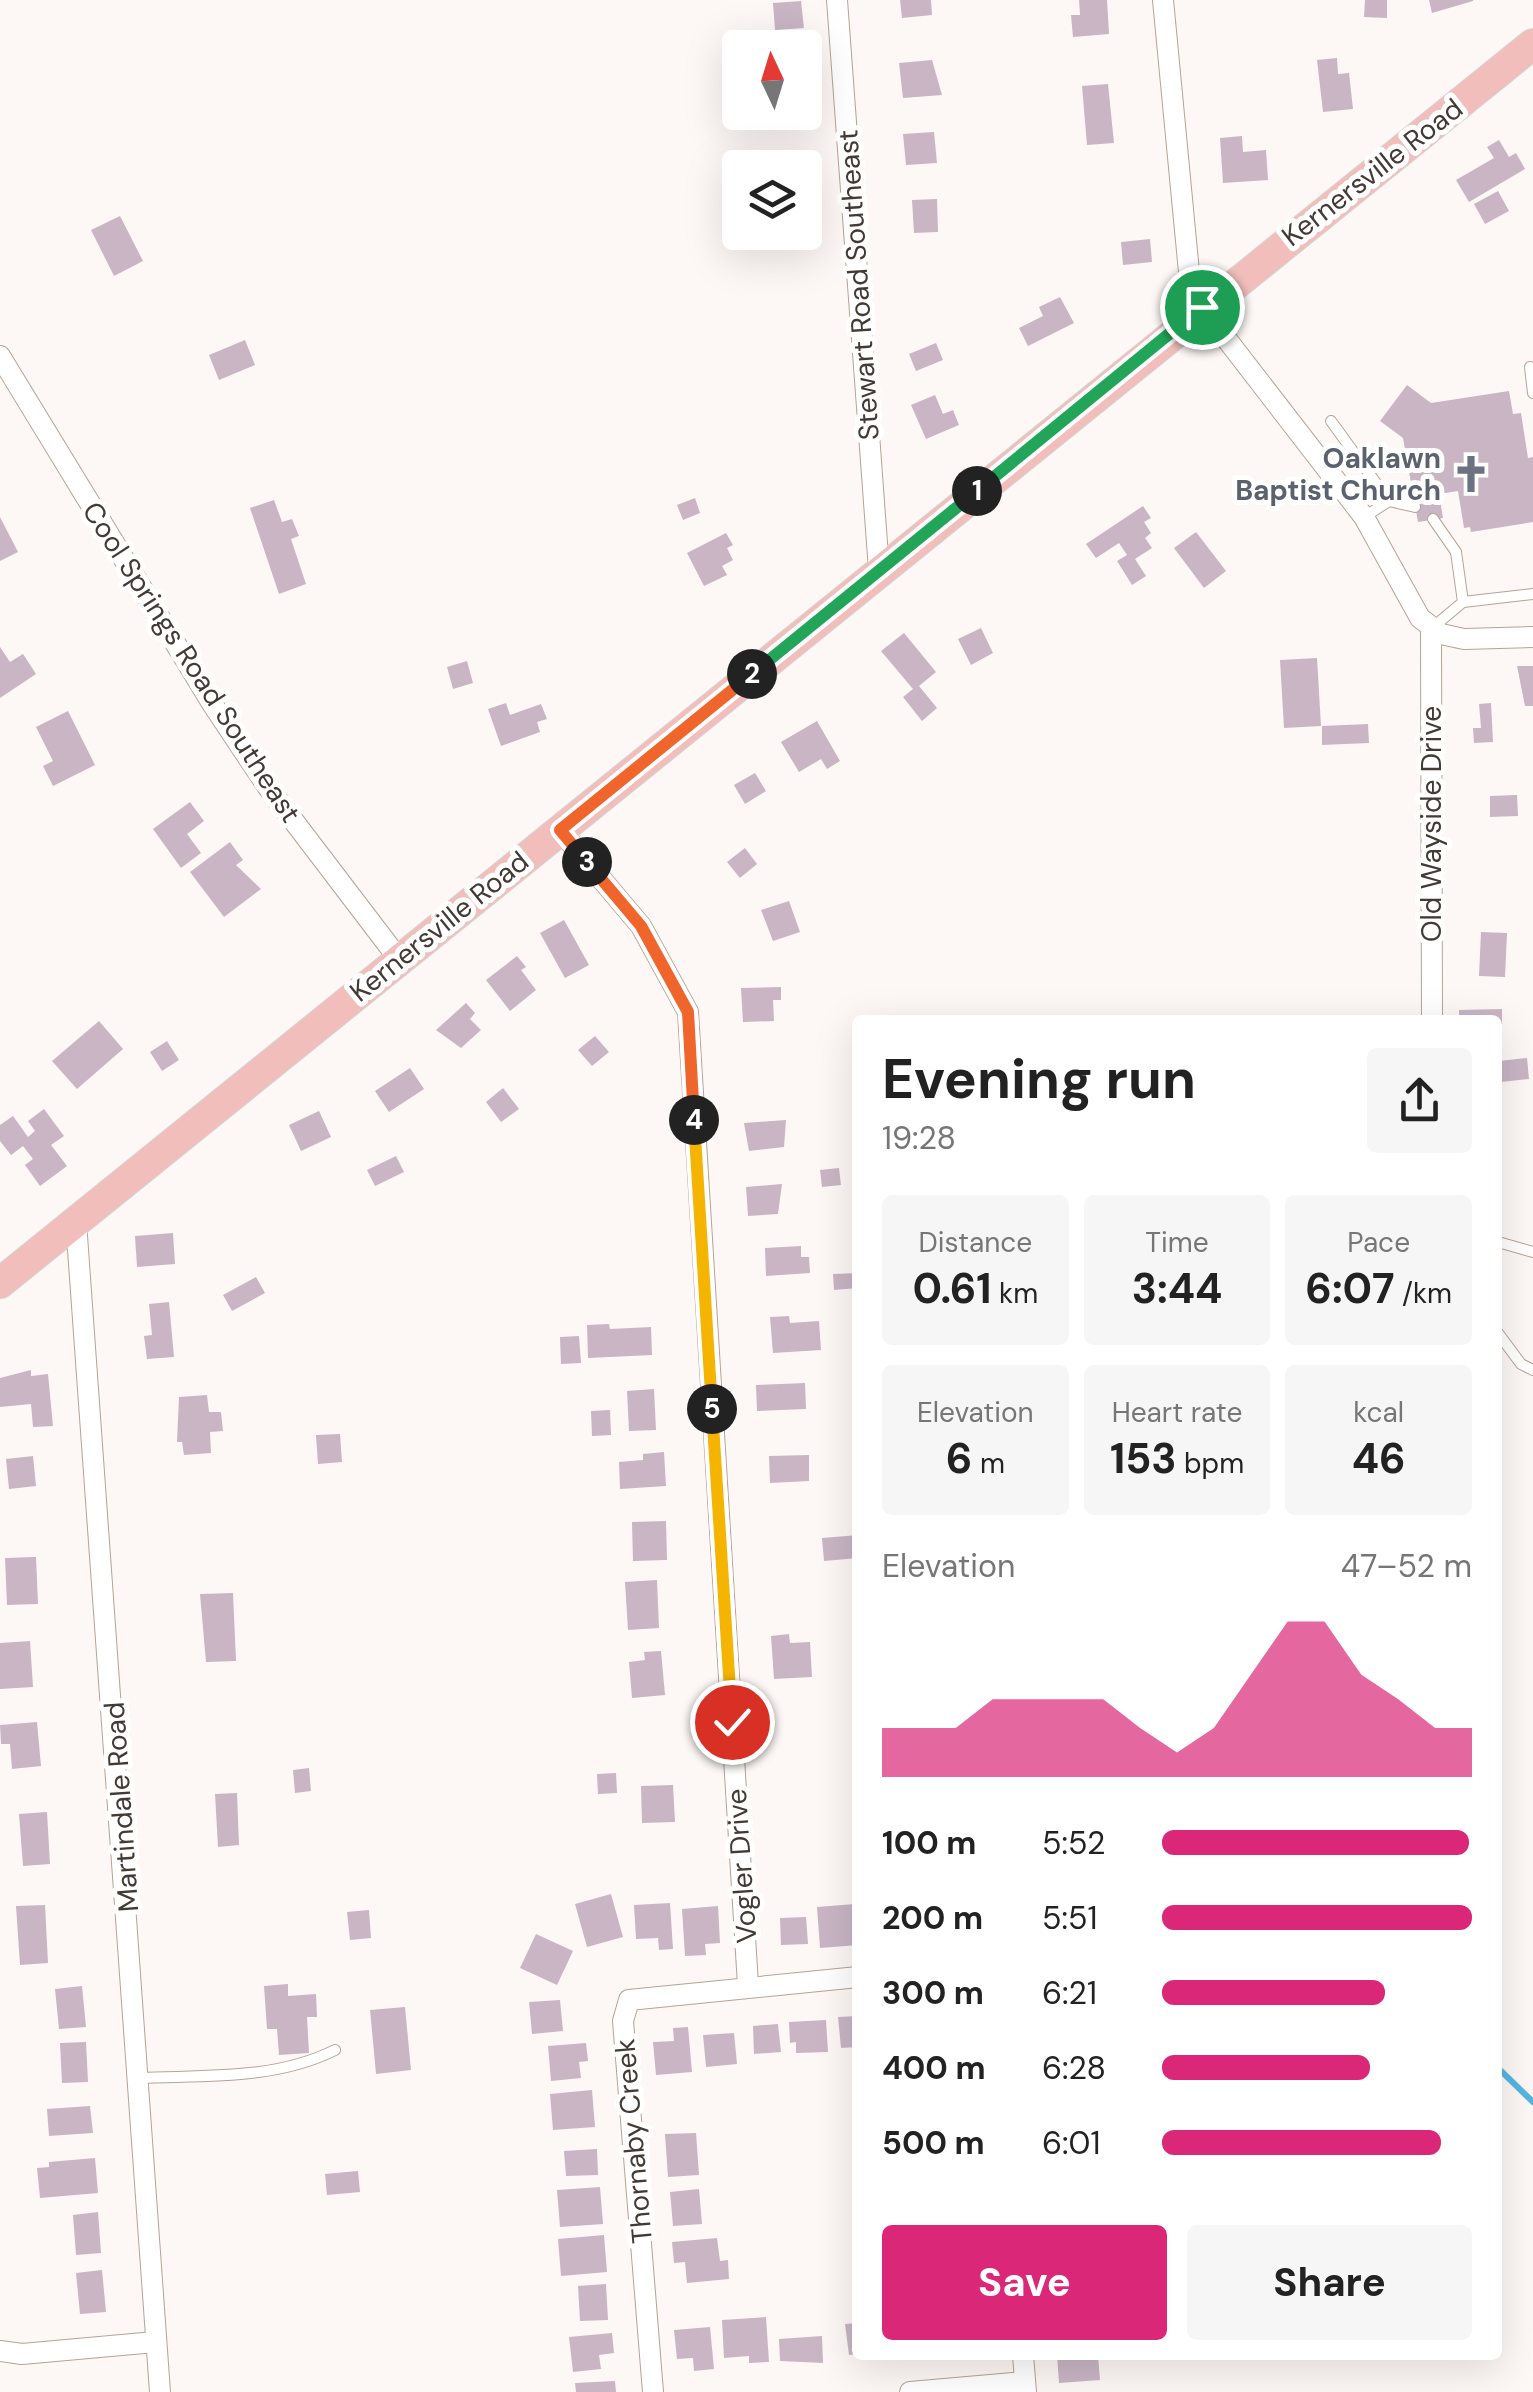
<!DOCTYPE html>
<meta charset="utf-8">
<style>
:root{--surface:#fff;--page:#f6f6f6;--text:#222;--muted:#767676;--accent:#db2777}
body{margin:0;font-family:"DM Sans",sans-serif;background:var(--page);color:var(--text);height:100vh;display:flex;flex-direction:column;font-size:38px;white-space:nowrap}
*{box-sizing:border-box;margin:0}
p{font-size:32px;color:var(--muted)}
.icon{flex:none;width:55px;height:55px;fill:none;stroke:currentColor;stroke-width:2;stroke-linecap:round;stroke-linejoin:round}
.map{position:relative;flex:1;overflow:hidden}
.details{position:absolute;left:852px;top:1015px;width:650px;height:1345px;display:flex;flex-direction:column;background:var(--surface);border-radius:10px;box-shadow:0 10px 40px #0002}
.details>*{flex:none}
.needle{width:65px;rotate:356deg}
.controls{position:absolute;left:722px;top:30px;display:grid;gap:20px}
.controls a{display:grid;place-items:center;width:100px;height:100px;border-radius:10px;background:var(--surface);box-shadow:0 10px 40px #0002;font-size:50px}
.pin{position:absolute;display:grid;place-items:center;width:85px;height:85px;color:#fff;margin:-42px;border:5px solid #fff;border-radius:50%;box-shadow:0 2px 10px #0007}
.km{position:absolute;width:50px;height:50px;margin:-25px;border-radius:50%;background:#222;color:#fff;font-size:28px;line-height:50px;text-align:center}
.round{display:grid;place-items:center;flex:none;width:105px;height:105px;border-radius:10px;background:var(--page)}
.overview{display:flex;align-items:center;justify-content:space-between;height:170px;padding:0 30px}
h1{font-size:55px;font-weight:700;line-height:75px}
.stats{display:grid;grid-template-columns:repeat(3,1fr);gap:15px;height:170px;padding:10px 30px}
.stats div{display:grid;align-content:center;border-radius:10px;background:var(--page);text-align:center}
.stats b{font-size:42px;font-weight:700}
.stats small{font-size:28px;font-weight:400}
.stats p{font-size:28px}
.chart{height:280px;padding:20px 30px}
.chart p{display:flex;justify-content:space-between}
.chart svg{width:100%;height:180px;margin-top:10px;fill:var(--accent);opacity:.7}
.primary-button{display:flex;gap:20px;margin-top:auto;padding:20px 30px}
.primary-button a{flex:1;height:115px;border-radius:10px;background:var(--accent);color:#fff;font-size:40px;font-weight:700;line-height:115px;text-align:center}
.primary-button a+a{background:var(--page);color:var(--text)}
ul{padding:0 30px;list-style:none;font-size:32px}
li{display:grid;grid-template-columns:160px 120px 1fr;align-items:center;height:75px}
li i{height:25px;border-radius:12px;background:var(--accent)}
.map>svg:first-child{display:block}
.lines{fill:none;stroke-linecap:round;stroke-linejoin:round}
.stream{stroke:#54b6df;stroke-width:6}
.building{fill:#c9b5c4}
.lane-casing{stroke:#b7a295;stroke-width:12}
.street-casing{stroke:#b7a295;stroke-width:22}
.primary-casing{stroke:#d5d4d2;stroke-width:32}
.lane{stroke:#fff;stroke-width:10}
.street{stroke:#fff;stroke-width:20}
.primary{stroke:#f1bebb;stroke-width:30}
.split-1-casing{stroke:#fff;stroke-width:20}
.split-2-casing{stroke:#fff;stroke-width:20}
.split-3-casing{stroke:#fff;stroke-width:20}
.split-4-casing{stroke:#fff;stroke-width:20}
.split-5-casing{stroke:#fff;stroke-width:20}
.split-6-casing{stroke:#fff;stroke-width:20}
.split-1{stroke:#22a559;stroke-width:12}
.split-2{stroke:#22a559;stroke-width:12}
.split-3{stroke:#f0652b;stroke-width:12}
.split-4{stroke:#f0652b;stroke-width:12}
.split-5{stroke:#f5b400;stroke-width:12}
.split-6{stroke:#f5b400;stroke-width:12}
.labels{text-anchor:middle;stroke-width:10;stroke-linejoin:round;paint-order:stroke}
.street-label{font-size:28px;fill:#423a34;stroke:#fff}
.worship-label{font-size:28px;font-weight:bold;fill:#5b616d;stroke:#fff;text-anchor:end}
</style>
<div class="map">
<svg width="1533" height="2392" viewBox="0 0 1533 2392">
<rect width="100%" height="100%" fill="#fdf8f5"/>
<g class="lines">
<path class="stream" d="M 1498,2068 L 1533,2102"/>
</g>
<g class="building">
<path d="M 900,0 L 931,0 L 932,15 L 902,18 Z"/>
<path d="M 1079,0 L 1107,0 L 1109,34 L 1073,37 L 1071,15 L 1080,15 Z"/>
<path d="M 1365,0 L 1387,0 L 1387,18 L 1364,17 Z"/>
<path d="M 1429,0 L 1473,0 L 1473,1 L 1432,13 Z"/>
<path d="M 801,1 L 804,28 L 775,30 L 773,3 Z"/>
<path d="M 1337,58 L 1338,74 L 1349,73 L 1353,109 L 1323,112 L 1317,60 Z"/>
<path d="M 932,60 L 942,95 L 903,98 L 899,63 Z"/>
<path d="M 1108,84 L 1114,143 L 1087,145 L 1082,86 Z"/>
<path d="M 934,132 L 937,163 L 906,165 L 903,134 Z"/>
<path d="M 1242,136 L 1243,152 L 1266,150 L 1268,180 L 1223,183 L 1220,138 Z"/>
<path d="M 1499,140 L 1509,157 L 1516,153 L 1525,169 L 1469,202 L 1456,180 L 1494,158 L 1487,147 Z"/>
<path d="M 1498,191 L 1509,211 L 1485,224 L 1474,204 Z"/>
<path d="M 937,199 L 938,232 L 914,233 L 912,200 Z"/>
<path d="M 120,216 L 143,261 L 114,276 L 91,230 Z"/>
<path d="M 1150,239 L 1152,262 L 1123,265 L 1121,242 Z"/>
<path d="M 1060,297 L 1074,323 L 1028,346 L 1019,328 L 1043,316 L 1039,307 Z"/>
<path d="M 245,340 L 255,365 L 219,380 L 209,355 Z"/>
<path d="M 936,343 L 943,360 L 916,371 L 909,354 Z"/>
<path d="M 1407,385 L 1431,403 L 1509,391 L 1513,414 L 1521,413 L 1528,458 L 1533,457 L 1533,522 L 1471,532 L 1470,527 L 1464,528 L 1458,491 L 1439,494 L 1443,518 L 1418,522 L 1403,438 L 1380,421 Z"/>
<path d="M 935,395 L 943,414 L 953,410 L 959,425 L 926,439 L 911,405 Z"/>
<path d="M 695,498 L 700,513 L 683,520 L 677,505 Z"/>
<path d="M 274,500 L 282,522 L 292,519 L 299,536 L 291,539 L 306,584 L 279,594 L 250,508 Z"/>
<path d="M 1143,506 L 1151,518 L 1144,522 L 1151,533 L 1145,538 L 1152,548 L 1135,559 L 1146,576 L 1132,585 L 1117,561 L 1127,555 L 1119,543 L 1096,558 L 1086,544 Z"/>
<path d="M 0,517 L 18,552 L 0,561 Z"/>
<path d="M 1196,532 L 1226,571 L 1204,588 L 1174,548 Z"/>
<path d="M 726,533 L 733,545 L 727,548 L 733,560 L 722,566 L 727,575 L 704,586 L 687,553 Z"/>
<path d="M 981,628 L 993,653 L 971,665 L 958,639 Z"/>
<path d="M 904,633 L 936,672 L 919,686 L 937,708 L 922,721 L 903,697 L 913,689 L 881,651 Z"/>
<path d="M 0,647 L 10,662 L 23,654 L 36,674 L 0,698 Z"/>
<path d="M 1317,658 L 1321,726 L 1284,728 L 1280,660 Z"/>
<path d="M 467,661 L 473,683 L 453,689 L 447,667 Z"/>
<path d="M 1517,666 L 1533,666 L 1533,706 L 1525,706 Z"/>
<path d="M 506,703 L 510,715 L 541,704 L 547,719 L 537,722 L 540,732 L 501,746 L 488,709 Z"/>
<path d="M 1491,703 L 1493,742 L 1474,743 L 1473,728 L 1481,728 L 1479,704 Z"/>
<path d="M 68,711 L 95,765 L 53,786 L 43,766 L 53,761 L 36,727 Z"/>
<path d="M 817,721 L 840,761 L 827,769 L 821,759 L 799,772 L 781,742 Z"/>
<path d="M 1368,724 L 1369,743 L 1322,745 L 1322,726 Z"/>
<path d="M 755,773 L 766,791 L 745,804 L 734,785 Z"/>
<path d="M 1517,795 L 1518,816 L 1490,817 L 1490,796 Z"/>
<path d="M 190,802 L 204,821 L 187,834 L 201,853 L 181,868 L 153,829 Z"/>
<path d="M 230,842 L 243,860 L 236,865 L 261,889 L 224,917 L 190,872 Z"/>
<path d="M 745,848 L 757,864 L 740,878 L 727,862 Z"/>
<path d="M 789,901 L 800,932 L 773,941 L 761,910 Z"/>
<path d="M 564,920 L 589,965 L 565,978 L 540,933 Z"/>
<path d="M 1481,932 L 1507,933 L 1505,977 L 1479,976 Z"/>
<path d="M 517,956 L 526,967 L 521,970 L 536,990 L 510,1011 L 486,980 Z"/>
<path d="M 781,987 L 781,1000 L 773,1000 L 774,1021 L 743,1022 L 741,988 Z"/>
<path d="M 466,1003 L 475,1013 L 470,1019 L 481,1030 L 461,1048 L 436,1030 Z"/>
<path d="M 1502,1009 L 1502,1032 L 1498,1033 L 1498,1020 L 1459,1020 L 1459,1010 Z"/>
<path d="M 99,1021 L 123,1049 L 77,1089 L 52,1061 Z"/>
<path d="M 595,1036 L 609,1052 L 592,1066 L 578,1050 Z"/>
<path d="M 167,1041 L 179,1060 L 162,1071 L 150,1052 Z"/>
<path d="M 1527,1058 L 1529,1079 L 1501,1082 L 1499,1061 Z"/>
<path d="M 410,1068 L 424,1089 L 389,1112 L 375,1091 Z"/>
<path d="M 503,1088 L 519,1109 L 501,1122 L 486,1102 Z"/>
<path d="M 44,1109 L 64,1136 L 51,1145 L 67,1166 L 40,1186 L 25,1165 L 33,1159 L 23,1146 L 11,1155 L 0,1141 L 0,1125 L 13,1116 L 28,1137 L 35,1131 L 28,1121 Z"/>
<path d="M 319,1111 L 331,1137 L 301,1151 L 289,1125 Z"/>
<path d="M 786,1120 L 784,1147 L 749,1151 L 744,1123 Z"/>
<path d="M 396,1156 L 404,1172 L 375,1186 L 367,1170 Z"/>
<path d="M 839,1168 L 841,1185 L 822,1187 L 820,1170 Z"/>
<path d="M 782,1184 L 778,1214 L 748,1216 L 746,1187 Z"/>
<path d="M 173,1233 L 175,1264 L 137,1267 L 135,1236 Z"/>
<path d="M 801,1246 L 801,1257 L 809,1257 L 810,1273 L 766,1276 L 765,1248 Z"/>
<path d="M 858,1273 L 858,1288 L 834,1290 L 833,1274 Z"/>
<path d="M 256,1277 L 265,1293 L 232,1311 L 223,1295 Z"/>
<path d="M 169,1302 L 174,1357 L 147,1359 L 144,1336 L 152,1335 L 149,1304 Z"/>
<path d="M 789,1316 L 790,1323 L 819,1321 L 821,1350 L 773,1353 L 770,1317 Z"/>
<path d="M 609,1324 L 610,1329 L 651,1327 L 652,1355 L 588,1358 L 587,1325 Z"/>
<path d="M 579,1336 L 581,1363 L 561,1364 L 560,1337 Z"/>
<path d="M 31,1370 L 31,1376 L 48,1374 L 53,1426 L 33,1427 L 31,1404 L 0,1407 L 0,1378 Z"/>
<path d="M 805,1383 L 806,1409 L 757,1411 L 756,1385 Z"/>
<path d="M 654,1389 L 656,1430 L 629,1431 L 627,1391 Z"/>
<path d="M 207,1395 L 209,1412 L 221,1412 L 223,1431 L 210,1432 L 211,1453 L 184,1455 L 182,1442 L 177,1442 L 179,1397 Z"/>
<path d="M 610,1410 L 611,1435 L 592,1436 L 591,1411 Z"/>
<path d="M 340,1434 L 342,1462 L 318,1464 L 316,1435 Z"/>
<path d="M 664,1452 L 666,1486 L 620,1489 L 619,1462 L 643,1460 L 643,1454 Z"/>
<path d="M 809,1455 L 809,1481 L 770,1483 L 769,1456 Z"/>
<path d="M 33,1456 L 36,1486 L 9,1489 L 6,1459 Z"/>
<path d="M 666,1521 L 667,1560 L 633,1561 L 632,1522 Z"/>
<path d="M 858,1535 L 858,1558 L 824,1561 L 822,1538 Z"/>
<path d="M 36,1557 L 38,1604 L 7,1605 L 5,1558 Z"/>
<path d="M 657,1580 L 659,1628 L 628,1630 L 625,1582 Z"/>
<path d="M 233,1593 L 236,1661 L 206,1662 L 200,1594 Z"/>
<path d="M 789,1634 L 790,1643 L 810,1642 L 812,1677 L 774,1679 L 771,1636 Z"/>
<path d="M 30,1641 L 33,1687 L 0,1689 L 0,1643 Z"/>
<path d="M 661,1651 L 665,1695 L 632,1698 L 629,1662 L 645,1660 L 644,1652 Z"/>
<path d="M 37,1722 L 41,1766 L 12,1769 L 10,1744 L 1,1744 L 0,1725 Z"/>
<path d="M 309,1768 L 311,1791 L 295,1793 L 293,1770 Z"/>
<path d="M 616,1773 L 617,1793 L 598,1794 L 597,1774 Z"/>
<path d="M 673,1785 L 675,1822 L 642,1823 L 641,1786 Z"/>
<path d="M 237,1793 L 239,1845 L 218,1847 L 215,1794 Z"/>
<path d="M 47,1812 L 50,1864 L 23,1866 L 19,1814 Z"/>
<path d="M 611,1894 L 623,1937 L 587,1947 L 575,1904 Z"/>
<path d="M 670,1903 L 673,1949 L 659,1950 L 658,1938 L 636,1939 L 634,1905 Z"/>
<path d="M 855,1904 L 858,1945 L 820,1948 L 817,1907 Z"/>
<path d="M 45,1905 L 48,1963 L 20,1965 L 16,1906 Z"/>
<path d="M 718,1906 L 720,1943 L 705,1944 L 706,1955 L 685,1956 L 682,1909 Z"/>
<path d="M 369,1910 L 371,1938 L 350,1940 L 347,1912 Z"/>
<path d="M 806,1917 L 808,1944 L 781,1945 L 780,1918 Z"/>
<path d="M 536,1934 L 573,1951 L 557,1985 L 520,1968 Z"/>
<path d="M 288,1984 L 288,1996 L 316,1994 L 317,2017 L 307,2017 L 309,2053 L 279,2055 L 277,2029 L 267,2029 L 264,1986 Z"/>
<path d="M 82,1986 L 86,2027 L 59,2029 L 55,1989 Z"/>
<path d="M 560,2000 L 563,2031 L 532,2034 L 529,2002 Z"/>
<path d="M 405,2007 L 411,2070 L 376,2074 L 370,2010 Z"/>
<path d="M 858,2016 L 858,2047 L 841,2048 L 838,2017 Z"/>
<path d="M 826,2020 L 828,2052 L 796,2053 L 796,2042 L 790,2043 L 789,2022 Z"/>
<path d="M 778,2024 L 781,2052 L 754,2054 L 753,2026 Z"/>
<path d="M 688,2027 L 692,2072 L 656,2075 L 653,2042 L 674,2041 L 673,2028 Z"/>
<path d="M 734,2033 L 737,2064 L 706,2067 L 703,2035 Z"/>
<path d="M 86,2042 L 88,2082 L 62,2083 L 60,2043 Z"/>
<path d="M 586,2043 L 588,2061 L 579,2062 L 581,2078 L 551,2081 L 548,2046 Z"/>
<path d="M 592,2090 L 595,2127 L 553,2130 L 550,2094 Z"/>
<path d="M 90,2106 L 93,2133 L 49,2136 L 47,2109 Z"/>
<path d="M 696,2133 L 699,2175 L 668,2177 L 665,2134 Z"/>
<path d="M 597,2149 L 598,2175 L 566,2176 L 564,2151 Z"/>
<path d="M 95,2158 L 98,2193 L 40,2198 L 37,2168 L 49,2167 L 49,2162 Z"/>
<path d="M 358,2171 L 360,2192 L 327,2195 L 325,2174 Z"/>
<path d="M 600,2187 L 603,2224 L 560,2227 L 557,2190 Z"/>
<path d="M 699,2189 L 702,2224 L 673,2226 L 670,2192 Z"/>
<path d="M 98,2212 L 101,2253 L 76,2255 L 73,2215 Z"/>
<path d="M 604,2235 L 607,2272 L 561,2276 L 558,2239 Z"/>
<path d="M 717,2238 L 720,2261 L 728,2260 L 729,2279 L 687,2283 L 685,2262 L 674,2263 L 672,2242 Z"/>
<path d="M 102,2270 L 106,2312 L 80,2314 L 76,2273 Z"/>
<path d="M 606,2284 L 608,2320 L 580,2321 L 578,2286 Z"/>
<path d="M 766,2317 L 769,2362 L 749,2363 L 749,2356 L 724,2358 L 722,2320 Z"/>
<path d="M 858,2323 L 858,2354 L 849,2355 L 845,2324 Z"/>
<path d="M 710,2327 L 714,2369 L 694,2371 L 693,2358 L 677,2359 L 674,2330 Z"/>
<path d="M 612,2333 L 614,2353 L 599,2355 L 601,2369 L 573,2372 L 569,2337 Z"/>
<path d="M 822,2336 L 823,2363 L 780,2361 L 779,2339 Z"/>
<path d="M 1057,2355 L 1098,2355 L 1100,2380 L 1059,2383 Z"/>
<path d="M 615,2381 L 616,2392 L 576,2392 L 575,2383 Z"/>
</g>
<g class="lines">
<g class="lane-casing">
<g id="lane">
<path d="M 1530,367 L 1533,393"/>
<path d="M 1331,421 L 1389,501"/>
<path d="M 1364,517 L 1389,501 L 1415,507"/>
<path d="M 1463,602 L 1533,594"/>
<path d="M 1432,628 L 1463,602 L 1456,552 L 1433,519"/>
<path d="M 1498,1242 L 1533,1252"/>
<path d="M 1498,1333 L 1521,1364 L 1533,1370"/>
<path d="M 140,2078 C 206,2075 275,2080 335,2050"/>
</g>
</g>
<g class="street-casing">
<g id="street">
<path d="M 837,0 L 879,570"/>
<path d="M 1163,0 L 1191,293 L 1364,517 L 1420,618 L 1441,634 L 1464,639 L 1533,637"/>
<path d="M 0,356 L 213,705 L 267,786 L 398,958"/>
<path d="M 1431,628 L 1432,1020"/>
<path d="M 560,830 L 641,926 L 688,1012 L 748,1985"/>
<path d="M 76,1222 L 160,2392"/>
<path d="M 0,2351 L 22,2354 L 155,2342"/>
<path d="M 1023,2355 L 1026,2392"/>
<path d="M 653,2392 L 623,2021 L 629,2000 L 858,1977"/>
<path d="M 910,2392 L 1025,2382"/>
</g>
</g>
<g class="primary-casing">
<path id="primary" d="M 0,1283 L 1533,44"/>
</g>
<use href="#lane" class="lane"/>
<use href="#street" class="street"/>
<use href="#primary" class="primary"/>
</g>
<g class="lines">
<g class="split-1-casing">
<path id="split-1" d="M 977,491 L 1202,307"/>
</g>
<g class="split-2-casing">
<path id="split-2" d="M 752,674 L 977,491"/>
</g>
<g class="split-3-casing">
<path id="split-3" d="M 587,862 L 560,830 L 752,674"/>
</g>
<g class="split-4-casing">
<path id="split-4" d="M 587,862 L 641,926 L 688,1012 L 694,1120"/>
</g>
<g class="split-5-casing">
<path id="split-5" d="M 694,1120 L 712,1409"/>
</g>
<g class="split-6-casing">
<path id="split-6" d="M 712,1409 L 732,1722"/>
</g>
<use href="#split-1" class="split-1"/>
<use href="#split-2" class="split-2"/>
<use href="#split-3" class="split-3"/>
<use href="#split-4" class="split-4"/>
<use href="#split-5" class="split-5"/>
<use href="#split-6" class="split-6"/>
</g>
<defs>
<g id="church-bare" transform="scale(3)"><path d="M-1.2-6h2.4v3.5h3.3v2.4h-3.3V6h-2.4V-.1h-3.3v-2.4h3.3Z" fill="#6b7280" stroke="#fff" stroke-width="2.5" paint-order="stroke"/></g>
</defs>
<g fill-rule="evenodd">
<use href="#church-bare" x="1471" y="474"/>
</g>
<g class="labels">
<g class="street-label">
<text transform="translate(1372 172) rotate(-38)" y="10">Kernersville Road</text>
<text transform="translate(858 285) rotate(-94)" y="10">Stewart Road Southeast</text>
<text transform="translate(192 662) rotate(57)" y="10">Cool Springs Road Southeast</text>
<text transform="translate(1431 824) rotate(-90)" y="10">Old Wayside Drive</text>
<text transform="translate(439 926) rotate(-39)" y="10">Kernersville Road</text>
<text transform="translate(121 1807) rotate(-94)" y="10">Martindale Road</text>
<text transform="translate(741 1866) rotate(-94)" y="10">Vogler Drive</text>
<text transform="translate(633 2141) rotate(-95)" y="10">Thornaby Creek</text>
</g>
<g class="worship-label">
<text x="1441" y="468">Oaklawn<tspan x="1441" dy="32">Baptist Church</tspan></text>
</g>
</g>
</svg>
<div class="controls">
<a><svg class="needle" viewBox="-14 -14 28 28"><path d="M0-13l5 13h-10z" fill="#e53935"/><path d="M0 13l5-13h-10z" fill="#767676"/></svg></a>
<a><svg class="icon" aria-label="layers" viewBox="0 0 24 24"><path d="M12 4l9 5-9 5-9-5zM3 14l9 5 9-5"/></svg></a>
</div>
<div class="pin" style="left:1202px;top:307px;background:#1e9e55"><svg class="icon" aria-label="arrive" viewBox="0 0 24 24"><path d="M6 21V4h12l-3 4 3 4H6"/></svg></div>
<div class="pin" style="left:732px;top:1722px;background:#d93025"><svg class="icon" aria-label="check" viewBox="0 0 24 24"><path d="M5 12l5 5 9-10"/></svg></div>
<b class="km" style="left:977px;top:491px">1</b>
<b class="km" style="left:752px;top:674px">2</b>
<b class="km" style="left:587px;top:862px">3</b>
<b class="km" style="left:694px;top:1120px">4</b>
<b class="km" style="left:712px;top:1409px">5</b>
<section class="details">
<div class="overview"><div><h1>Evening run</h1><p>19:28</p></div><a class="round"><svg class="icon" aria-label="share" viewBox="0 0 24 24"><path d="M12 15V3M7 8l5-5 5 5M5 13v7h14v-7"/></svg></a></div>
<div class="stats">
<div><p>Distance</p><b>0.61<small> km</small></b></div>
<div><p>Time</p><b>3:44</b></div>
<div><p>Pace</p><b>6:07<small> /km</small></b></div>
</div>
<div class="stats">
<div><p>Elevation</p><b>6<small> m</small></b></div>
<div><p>Heart rate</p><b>153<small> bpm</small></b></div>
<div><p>kcal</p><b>46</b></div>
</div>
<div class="chart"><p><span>Elevation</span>47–52 m</p>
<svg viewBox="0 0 160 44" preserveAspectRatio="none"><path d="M0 44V32L10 32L20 32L30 25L40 25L50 25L60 25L70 32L80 38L90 32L100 19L110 6L120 6L130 19L140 25L150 32L160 32V44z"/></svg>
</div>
<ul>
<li><b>100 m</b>5:52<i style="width:99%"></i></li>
<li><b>200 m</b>5:51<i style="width:100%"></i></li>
<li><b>300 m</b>6:21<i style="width:72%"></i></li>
<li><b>400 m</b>6:28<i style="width:67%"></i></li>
<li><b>500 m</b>6:01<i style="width:90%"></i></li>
</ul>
<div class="primary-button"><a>Save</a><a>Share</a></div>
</section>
</div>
